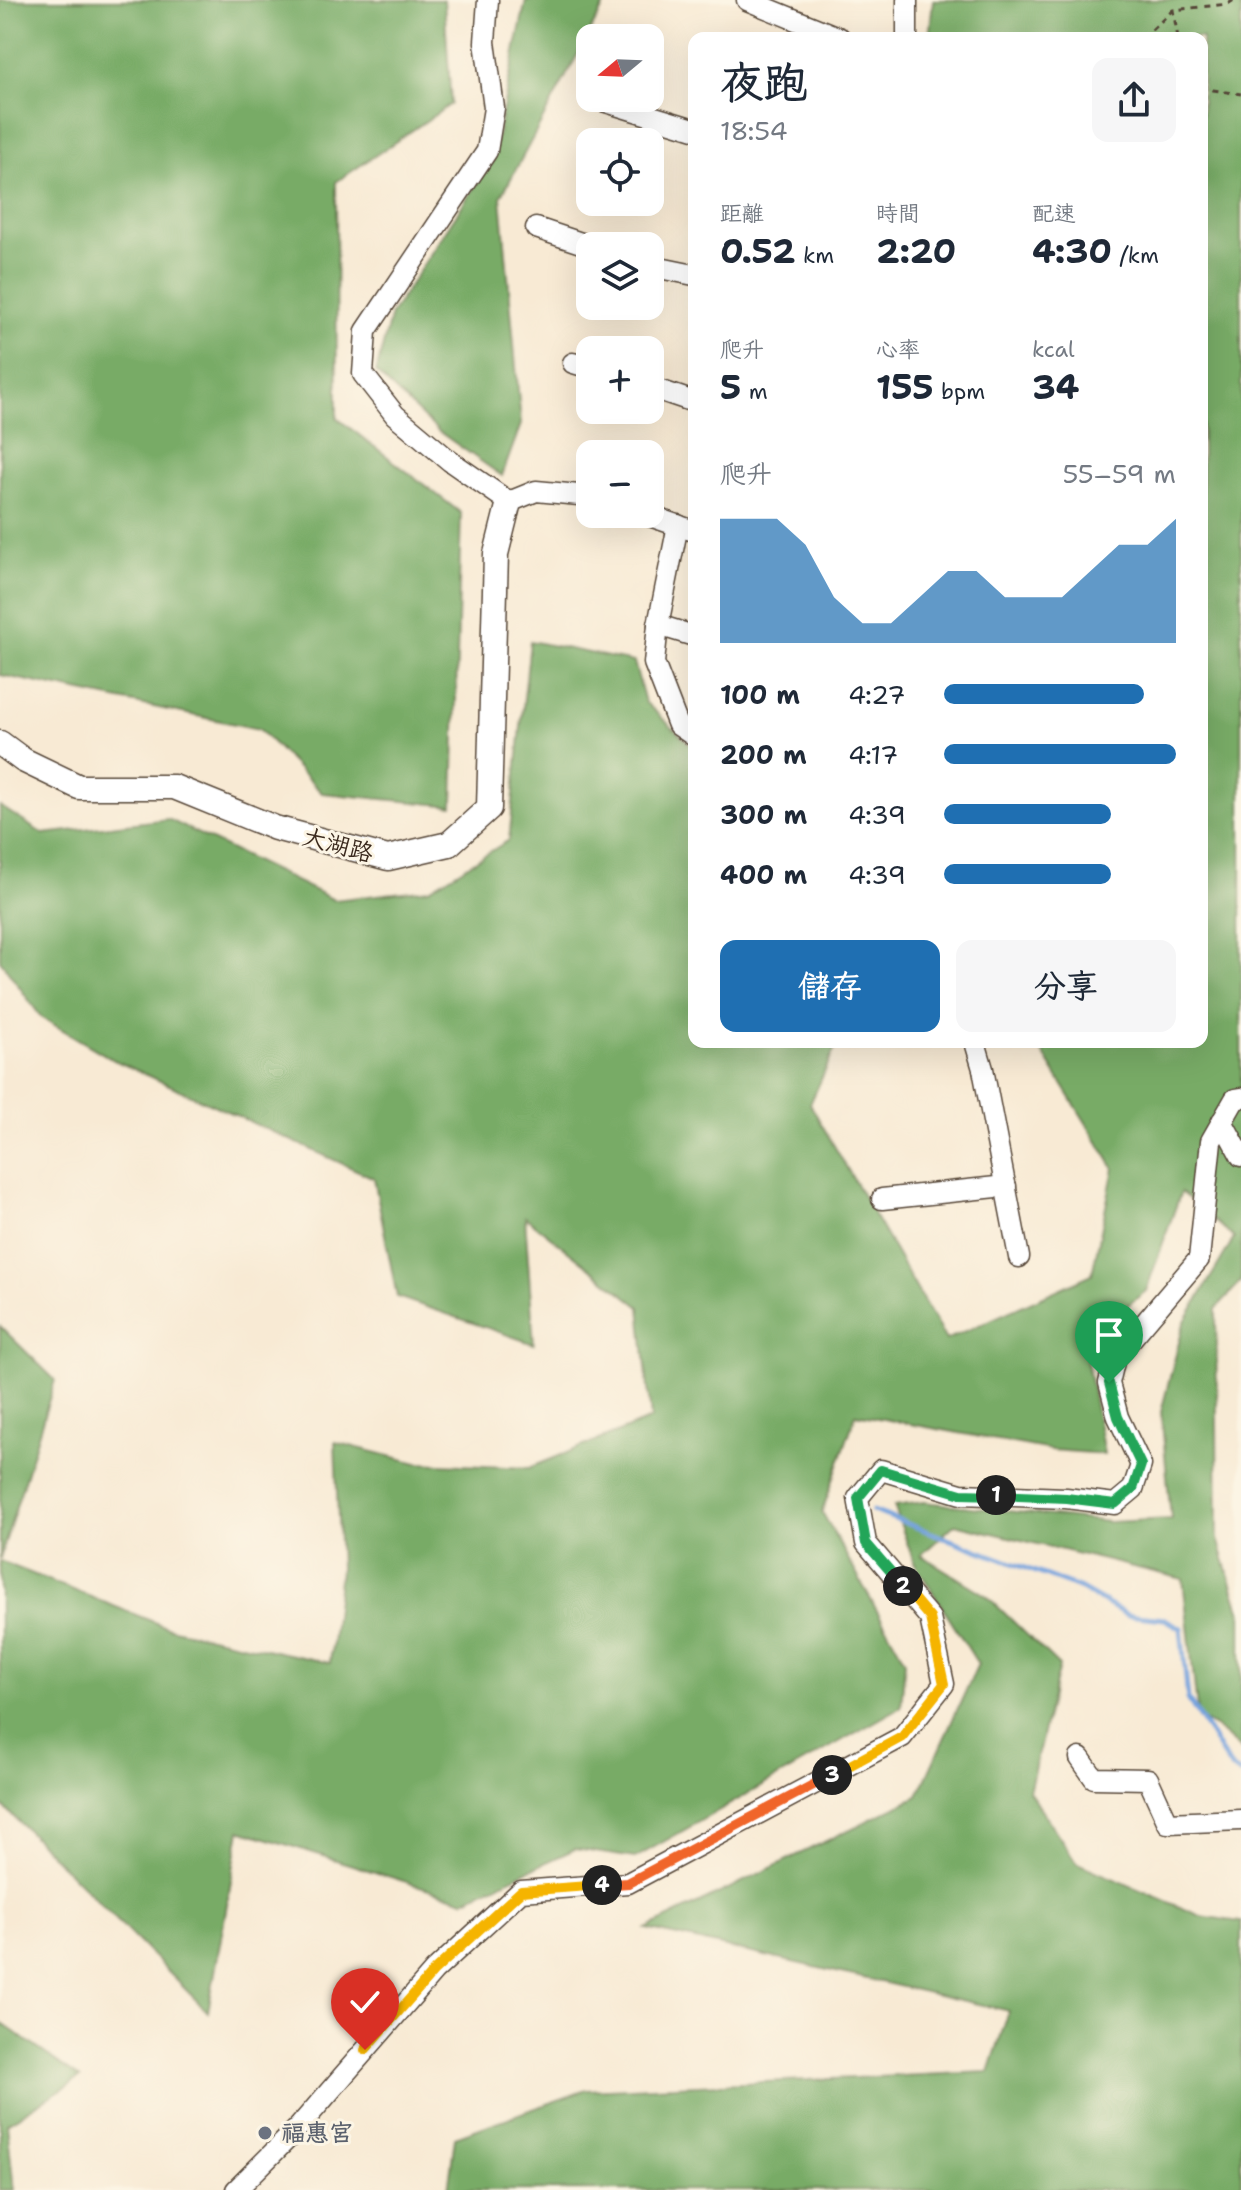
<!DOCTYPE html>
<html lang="zh-TW">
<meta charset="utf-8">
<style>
:root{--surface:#fff;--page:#f6f6f7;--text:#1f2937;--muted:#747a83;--accent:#1f6fb2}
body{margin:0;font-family:"Shantell Sans","LXGW WenKai TC",sans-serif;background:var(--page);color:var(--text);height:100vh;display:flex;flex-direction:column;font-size:30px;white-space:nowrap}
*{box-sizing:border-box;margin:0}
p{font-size:26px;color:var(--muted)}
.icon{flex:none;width:44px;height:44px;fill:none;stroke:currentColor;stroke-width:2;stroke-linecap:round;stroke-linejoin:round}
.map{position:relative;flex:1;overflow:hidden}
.sheet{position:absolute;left:688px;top:32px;width:520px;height:1016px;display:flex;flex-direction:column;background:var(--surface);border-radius:16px;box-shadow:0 8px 32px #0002}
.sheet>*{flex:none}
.needle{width:52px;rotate:251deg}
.fabs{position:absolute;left:576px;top:24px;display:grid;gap:16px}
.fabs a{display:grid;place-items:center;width:88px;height:88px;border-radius:16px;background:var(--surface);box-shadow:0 8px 32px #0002;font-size:40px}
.pin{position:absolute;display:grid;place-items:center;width:68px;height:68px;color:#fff;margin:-82px -34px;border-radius:50% 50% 50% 0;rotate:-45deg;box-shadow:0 0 8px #0007}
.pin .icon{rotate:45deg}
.km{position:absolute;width:40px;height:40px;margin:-20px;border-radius:50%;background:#222;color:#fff;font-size:22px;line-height:40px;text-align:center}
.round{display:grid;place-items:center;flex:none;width:84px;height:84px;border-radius:16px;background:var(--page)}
.head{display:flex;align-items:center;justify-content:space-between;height:136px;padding:0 32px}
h1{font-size:44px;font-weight:700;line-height:60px}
.figures{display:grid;grid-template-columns:repeat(3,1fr);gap:12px;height:136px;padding:8px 32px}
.figures div{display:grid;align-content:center}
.figures b{font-size:34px;font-weight:700}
.figures small{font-size:22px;font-weight:400}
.figures p{font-size:22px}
.chart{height:224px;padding:16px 32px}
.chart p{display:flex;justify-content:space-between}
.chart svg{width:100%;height:144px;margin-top:8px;fill:var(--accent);opacity:.7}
.action{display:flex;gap:16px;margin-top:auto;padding:16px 32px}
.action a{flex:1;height:92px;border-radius:16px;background:var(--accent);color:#fff;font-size:32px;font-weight:700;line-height:92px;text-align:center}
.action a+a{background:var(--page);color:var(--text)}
ul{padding:0 32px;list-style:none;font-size:26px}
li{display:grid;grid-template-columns:128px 96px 1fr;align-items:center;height:60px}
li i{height:20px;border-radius:10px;background:var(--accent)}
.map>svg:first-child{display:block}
.forest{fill:#78ab66;stroke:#5a6a42;stroke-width:2}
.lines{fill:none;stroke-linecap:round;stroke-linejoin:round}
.stream{stroke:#74a2dd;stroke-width:5}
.minor-casing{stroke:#574739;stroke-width:23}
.tertiary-casing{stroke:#574739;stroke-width:27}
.path{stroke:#574739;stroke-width:3;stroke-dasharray:6 6;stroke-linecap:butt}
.minor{stroke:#fff;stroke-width:20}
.tertiary{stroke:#fff;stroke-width:24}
.split-1-casing{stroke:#fff;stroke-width:16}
.split-2-casing{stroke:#fff;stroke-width:16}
.split-3-casing{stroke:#fff;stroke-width:16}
.split-4-casing{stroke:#fff;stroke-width:16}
.split-5-casing{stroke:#fff;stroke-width:16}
.split-1{stroke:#22a559;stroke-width:10}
.split-2{stroke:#22a559;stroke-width:10}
.split-3{stroke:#f5b400;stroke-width:10}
.split-4{stroke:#f0652b;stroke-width:10}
.split-5{stroke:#f5b400;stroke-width:10}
.worship-dot{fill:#6b7280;stroke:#fcf5e5;stroke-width:3}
.labels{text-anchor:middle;stroke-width:6;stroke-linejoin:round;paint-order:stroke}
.street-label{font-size:24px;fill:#3b2a1e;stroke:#fcf5e5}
.worship-label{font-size:24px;font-weight:bold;fill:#5b616d;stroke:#fcf5e5;text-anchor:start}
</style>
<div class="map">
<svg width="1241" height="2190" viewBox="0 0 1241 2190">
<rect width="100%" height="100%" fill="#fcf5e5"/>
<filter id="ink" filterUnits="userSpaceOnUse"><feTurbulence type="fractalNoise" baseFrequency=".0125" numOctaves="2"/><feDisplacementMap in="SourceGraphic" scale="16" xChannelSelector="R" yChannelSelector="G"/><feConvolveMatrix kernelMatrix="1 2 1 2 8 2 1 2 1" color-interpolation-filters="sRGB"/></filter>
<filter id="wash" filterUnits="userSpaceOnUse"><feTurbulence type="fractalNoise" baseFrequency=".006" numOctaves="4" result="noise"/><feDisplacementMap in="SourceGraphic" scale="32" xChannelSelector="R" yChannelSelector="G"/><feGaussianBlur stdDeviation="1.8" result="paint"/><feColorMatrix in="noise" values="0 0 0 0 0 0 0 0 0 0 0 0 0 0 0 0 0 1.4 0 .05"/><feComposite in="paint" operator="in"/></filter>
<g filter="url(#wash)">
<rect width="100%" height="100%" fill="#f8ead4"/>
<g class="forest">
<path d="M 0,0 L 444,0 L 451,104 L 336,182 L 337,418 L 461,513 L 453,806 L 322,793 L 259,729 L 0,675 Z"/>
<path d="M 526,0 L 607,0 L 501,197 L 521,424 L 502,476 L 438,431 L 376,373 L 391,314 L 492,160 Z"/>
<path d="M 933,0 L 1241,0 L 1241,1281 L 1216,1309 L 1218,1539 L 1241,1613 L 1241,1749 L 1215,1727 L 1198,1718 L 1183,1579 L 955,1524 L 921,1555 L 987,1596 L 1059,1666 L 1029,1791 L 1077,1863 L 1201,1916 L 1241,1922 L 1241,2190 L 448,2190 L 455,2137 L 586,2090 L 989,2072 L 1009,2011 L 646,1929 L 918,1796 L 978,1664 L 914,1562 L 894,1506 L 924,1502 L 1109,1522 L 1171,1519 L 1161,1412 L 1184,1323 L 1234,1238 L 1181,1192 L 1146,1291 L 1083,1340 L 1104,1454 L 1051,1450 L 856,1414 L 822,1512 L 905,1661 L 901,1707 L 635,1858 L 575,1849 L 464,1900 L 240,1830 L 208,2012 L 0,1803 L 0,1561 L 169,1628 L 330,1663 L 340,1569 L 335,1442 L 417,1463 L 529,1468 L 651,1419 L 640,1307 L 525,1217 L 534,1344 L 397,1297 L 374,1178 L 114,1060 L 41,1017 L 0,960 L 0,806 L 43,834 L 168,819 L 334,900 L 429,889 L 509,840 L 530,641 L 634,662 L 645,702 L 694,748 L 694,1042 L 838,1042 L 810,1104 L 946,1340 L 1092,1274 L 1114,1168 L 1036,1042 L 1202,1042 L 1202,38 L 929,38 Z"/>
<path d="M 0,1326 L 55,1380 L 0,1559 Z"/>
<path d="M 0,2022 L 80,2078 L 7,2123 L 14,2190 L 0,2190 Z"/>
</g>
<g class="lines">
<path class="stream" d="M 873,1511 L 1079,1588 L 1127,1615 L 1165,1619 L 1181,1628 L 1188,1699 L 1231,1768 L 1241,1774"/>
</g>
</g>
<g filter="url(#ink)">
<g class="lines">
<g class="minor-casing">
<g id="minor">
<path d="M 488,0 L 485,42 L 494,108 L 487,151 L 366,331 L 363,374 L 395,415 L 450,461 L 509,502 L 536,491 L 590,496"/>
<path d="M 747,0 L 840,38"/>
<path d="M 907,0 L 907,38"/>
<path d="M 593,98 L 694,129"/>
<path d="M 536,228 L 590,246"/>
<path d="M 650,266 L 694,275"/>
<path d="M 573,363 L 590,368"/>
<path d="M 650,387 L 694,402"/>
<path d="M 644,514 L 694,531"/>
<path d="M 678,525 L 658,625 L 654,663 L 678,725 L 694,736"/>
<path d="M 658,625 L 694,636"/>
<path d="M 975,1042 L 983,1069 L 1019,1257"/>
<path d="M 1222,1121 L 1241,1156"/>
<path d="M 882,1199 L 1006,1186"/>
<path d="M 1080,1758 L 1094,1778 L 1148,1779 L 1168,1823 L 1241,1820"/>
<path d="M 236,2190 L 297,2129 L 434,1971 L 521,1891 L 628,1883 L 902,1737 L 944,1684 L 930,1618 L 866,1543 L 858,1498 L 881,1470 L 961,1494 L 1066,1498 L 1115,1504 L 1133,1489 L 1141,1465 L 1118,1417 L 1109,1383 L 1115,1358 L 1199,1259 L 1211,1141 L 1235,1099 L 1241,1098"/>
</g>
</g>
<g class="tertiary-casing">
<path id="tertiary" d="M 0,743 L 23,760 L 79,787 L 174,787 L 275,828 L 388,858 L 449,844 L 489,808 L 496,554 L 509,502"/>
</g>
<g class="path">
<path d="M 1143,38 L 1173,10"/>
<path d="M 1178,38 L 1173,10 L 1228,4 L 1234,0"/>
<path d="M 1202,84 L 1213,90 L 1241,94"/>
</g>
<use href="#minor" class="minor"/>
<use href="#tertiary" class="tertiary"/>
</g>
</g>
<g class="lines" filter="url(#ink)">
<g class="split-1-casing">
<path id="split-1" d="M 996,1495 L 1066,1498 L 1115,1504 L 1133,1489 L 1141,1465 L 1118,1417 L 1109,1383"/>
</g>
<g class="split-2-casing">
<path id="split-2" d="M 903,1586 L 866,1543 L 858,1498 L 881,1470 L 961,1494 L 996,1495"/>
</g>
<g class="split-3-casing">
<path id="split-3" d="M 832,1775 L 902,1737 L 944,1684 L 930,1618 L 903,1586"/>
</g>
<g class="split-4-casing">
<path id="split-4" d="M 602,1885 L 628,1883 L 832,1775"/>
</g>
<g class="split-5-casing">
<path id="split-5" d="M 365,2050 L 434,1971 L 521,1891 L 602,1885"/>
</g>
<use href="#split-1" class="split-1"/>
<use href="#split-2" class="split-2"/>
<use href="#split-3" class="split-3"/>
<use href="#split-4" class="split-4"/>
<use href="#split-5" class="split-5"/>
</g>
<circle class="worship-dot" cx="265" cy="2133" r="8"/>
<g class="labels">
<g class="street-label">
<text transform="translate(338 845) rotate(15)" y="8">大湖路</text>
</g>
<g class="worship-label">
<text x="281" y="2141">福惠宮</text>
</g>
</g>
</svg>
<div class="fabs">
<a><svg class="needle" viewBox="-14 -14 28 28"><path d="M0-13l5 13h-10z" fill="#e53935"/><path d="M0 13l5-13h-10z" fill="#747a83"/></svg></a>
<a><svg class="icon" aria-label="locate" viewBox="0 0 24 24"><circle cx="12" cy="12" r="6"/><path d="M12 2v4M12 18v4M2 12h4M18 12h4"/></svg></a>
<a><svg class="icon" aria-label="layers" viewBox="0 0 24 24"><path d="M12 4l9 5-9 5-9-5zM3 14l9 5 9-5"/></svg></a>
<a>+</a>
<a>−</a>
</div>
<div class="pin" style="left:1109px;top:1383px;background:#1e9e55"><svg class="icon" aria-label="arrive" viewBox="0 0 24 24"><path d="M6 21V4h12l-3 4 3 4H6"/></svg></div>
<div class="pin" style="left:365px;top:2050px;background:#d93025"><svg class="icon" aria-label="check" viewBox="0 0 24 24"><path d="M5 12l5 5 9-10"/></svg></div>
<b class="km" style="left:996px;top:1495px">1</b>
<b class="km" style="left:903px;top:1586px">2</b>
<b class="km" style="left:832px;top:1775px">3</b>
<b class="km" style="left:602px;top:1885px">4</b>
<section class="sheet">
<div class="head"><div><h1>夜跑</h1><p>18:54</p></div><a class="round"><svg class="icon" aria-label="share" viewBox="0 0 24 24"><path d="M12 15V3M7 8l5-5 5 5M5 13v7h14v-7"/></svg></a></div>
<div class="figures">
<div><p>距離</p><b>0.52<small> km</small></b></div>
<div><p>時間</p><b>2:20</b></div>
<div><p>配速</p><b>4:30<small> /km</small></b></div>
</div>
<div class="figures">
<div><p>爬升</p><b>5<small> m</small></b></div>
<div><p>心率</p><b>155<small> bpm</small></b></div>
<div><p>kcal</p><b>34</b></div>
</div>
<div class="chart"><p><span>爬升</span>55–59 m</p>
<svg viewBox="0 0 160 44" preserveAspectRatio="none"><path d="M0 44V6L10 6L20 6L30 14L40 30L50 38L60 38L70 30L80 22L90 22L100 30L110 30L120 30L130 22L140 14L150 14L160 6V44z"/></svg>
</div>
<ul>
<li><b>100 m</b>4:27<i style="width:86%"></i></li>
<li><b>200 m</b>4:17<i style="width:100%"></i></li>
<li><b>300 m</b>4:39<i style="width:72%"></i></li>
<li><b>400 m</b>4:39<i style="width:72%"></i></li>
</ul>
<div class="action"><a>儲存</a><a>分享</a></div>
</section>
</div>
